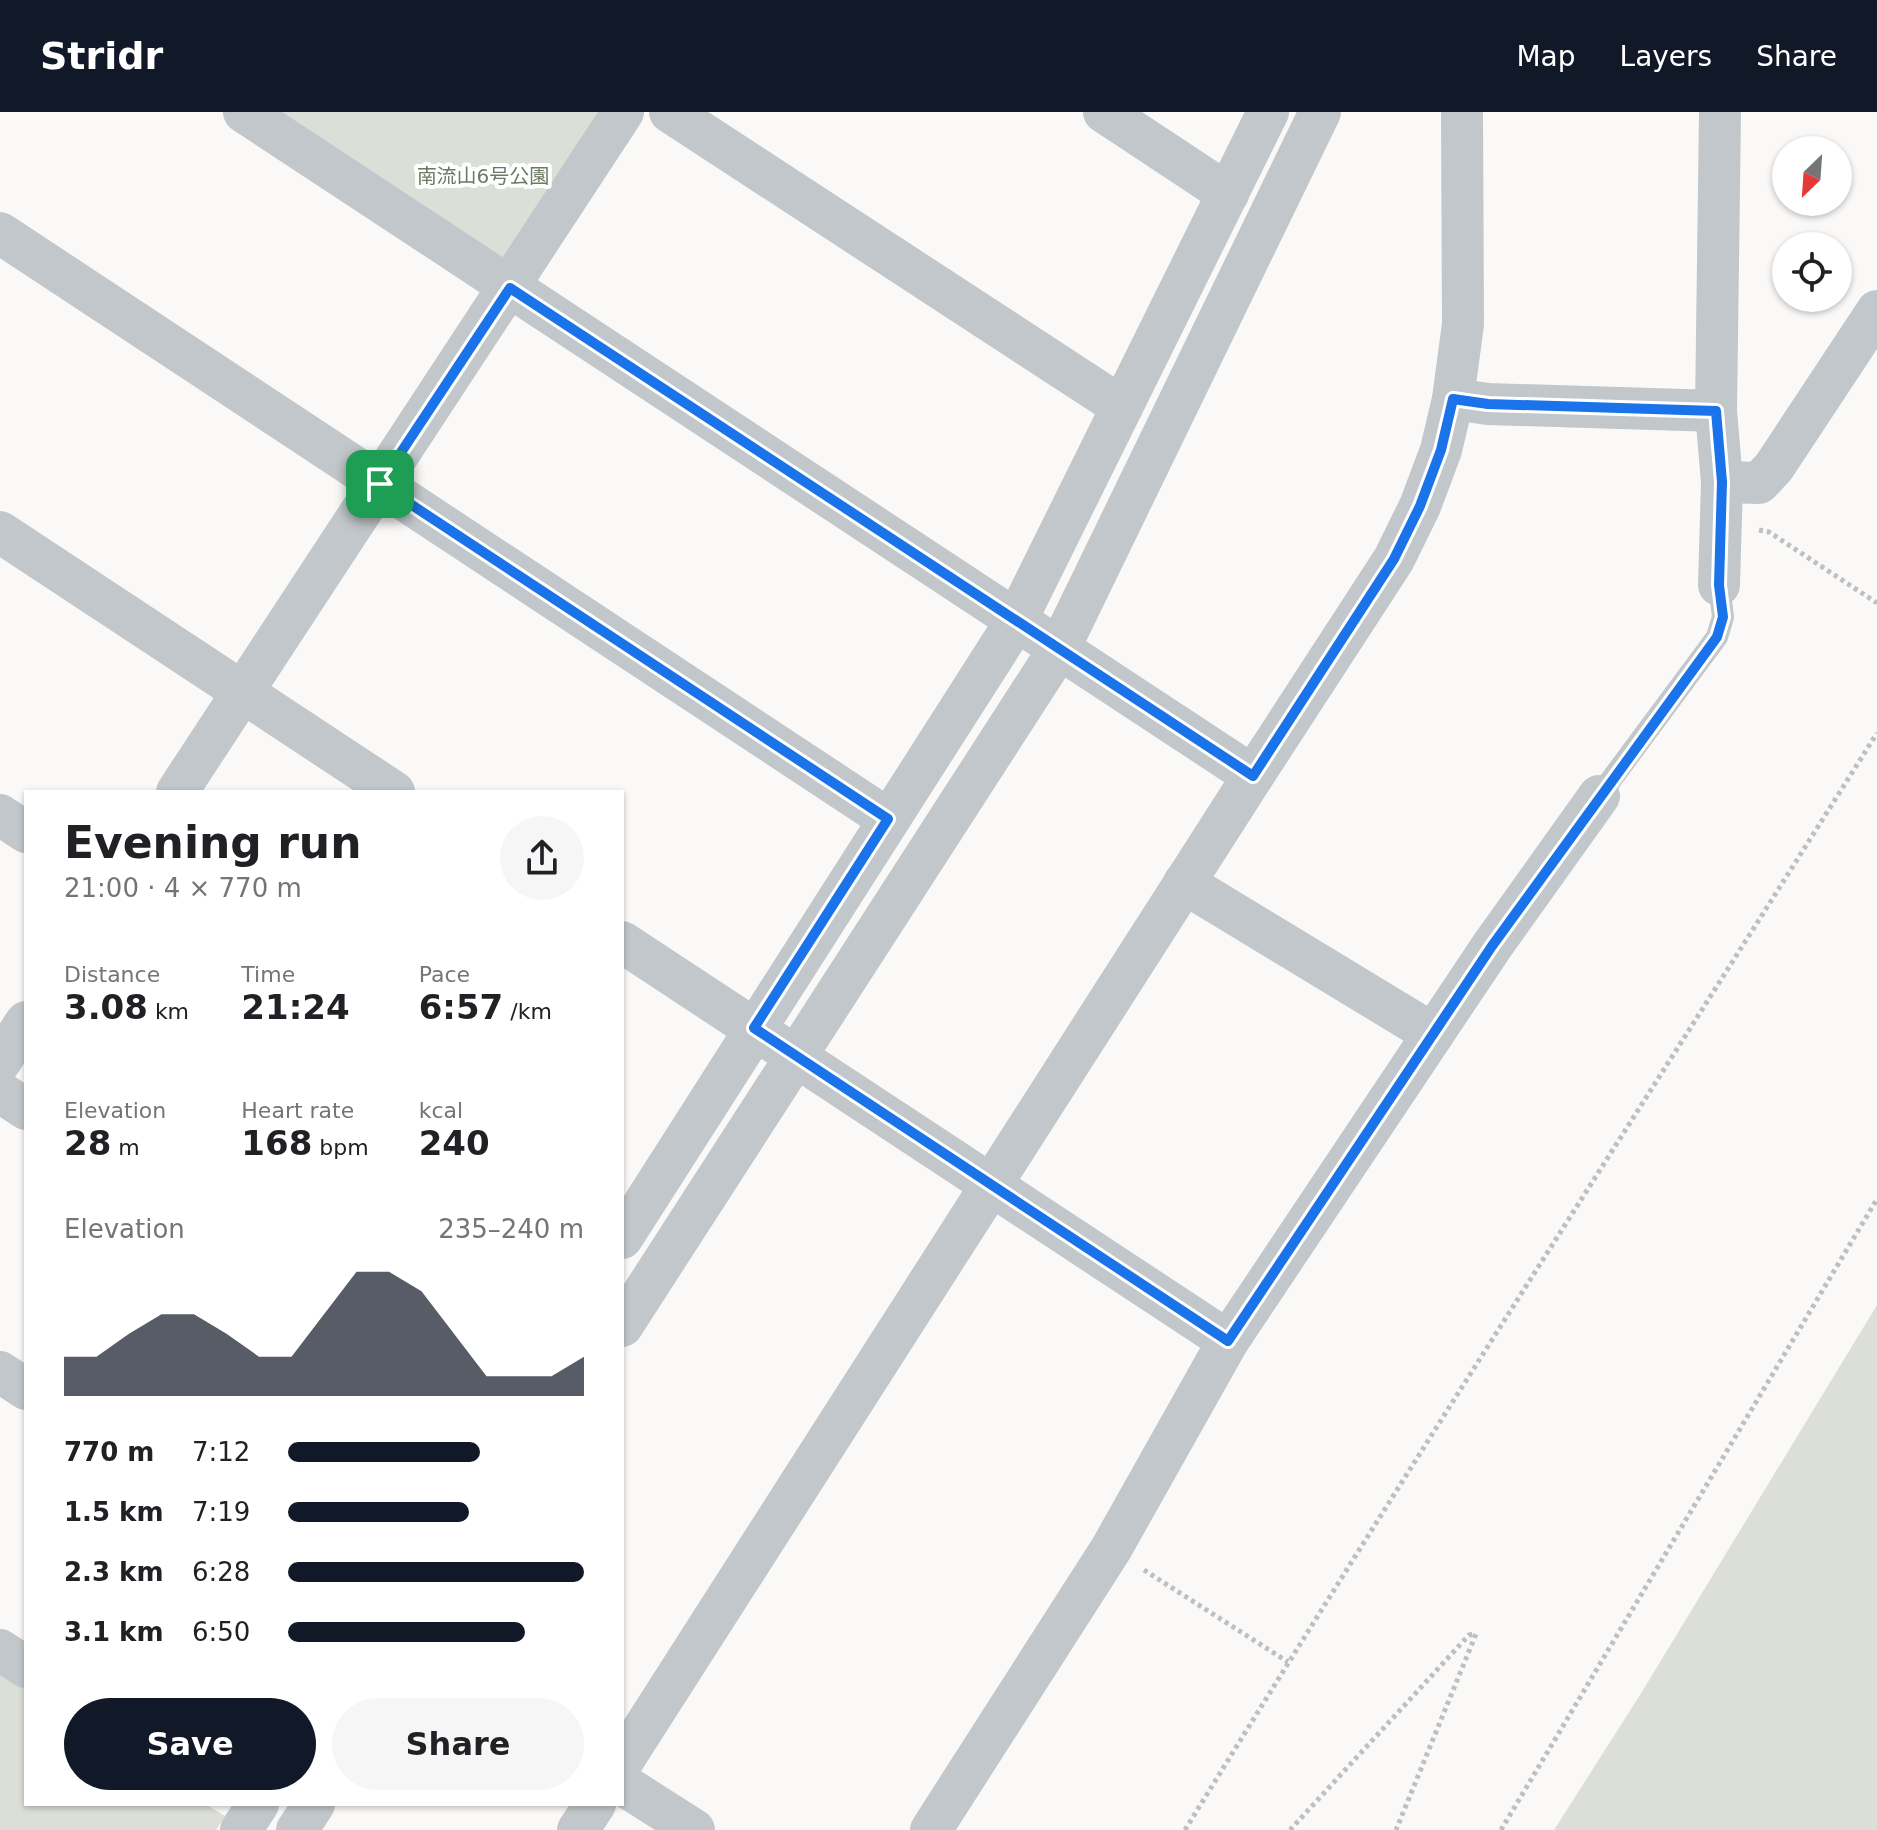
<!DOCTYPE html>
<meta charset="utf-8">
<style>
:root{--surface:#fff;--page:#f6f6f6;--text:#202124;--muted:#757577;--accent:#111827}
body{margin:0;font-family:"DejaVu Sans","Noto Sans JP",sans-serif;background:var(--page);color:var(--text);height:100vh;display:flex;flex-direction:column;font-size:30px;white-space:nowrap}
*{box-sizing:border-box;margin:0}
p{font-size:26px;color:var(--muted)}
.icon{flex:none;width:44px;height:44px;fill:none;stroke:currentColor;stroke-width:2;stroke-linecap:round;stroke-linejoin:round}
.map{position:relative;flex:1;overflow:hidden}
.sheet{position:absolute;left:24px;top:678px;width:600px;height:1016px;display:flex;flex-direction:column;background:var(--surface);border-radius:0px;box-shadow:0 2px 6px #0004}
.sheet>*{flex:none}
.needle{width:52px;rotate:205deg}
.fabs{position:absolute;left:1772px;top:24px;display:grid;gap:16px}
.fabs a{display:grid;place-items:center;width:80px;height:80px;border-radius:50%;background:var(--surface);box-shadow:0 2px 6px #0004;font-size:40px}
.pin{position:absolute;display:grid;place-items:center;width:68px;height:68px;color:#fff;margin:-34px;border-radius:16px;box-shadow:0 4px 12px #0006}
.round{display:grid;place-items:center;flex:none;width:84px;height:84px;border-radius:42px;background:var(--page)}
.headline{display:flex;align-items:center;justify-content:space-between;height:136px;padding:0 40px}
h1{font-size:44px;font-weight:800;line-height:60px}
.metrics{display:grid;grid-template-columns:repeat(3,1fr);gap:12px;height:136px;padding:8px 40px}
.metrics div{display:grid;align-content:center}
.metrics b{font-size:34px;font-weight:800}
.metrics small{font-size:22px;font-weight:400}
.metrics p{font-size:22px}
.chart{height:224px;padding:16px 40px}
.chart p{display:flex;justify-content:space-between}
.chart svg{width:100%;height:144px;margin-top:8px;fill:var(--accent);opacity:.7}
.cta{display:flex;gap:16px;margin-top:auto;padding:16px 40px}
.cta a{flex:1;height:92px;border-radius:48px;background:var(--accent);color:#fff;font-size:32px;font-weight:800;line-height:92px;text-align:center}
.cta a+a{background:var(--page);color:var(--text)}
ul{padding:0 40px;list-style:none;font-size:26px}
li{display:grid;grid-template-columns:128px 96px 1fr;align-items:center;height:60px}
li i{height:20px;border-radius:10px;background:var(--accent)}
header{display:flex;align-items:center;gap:48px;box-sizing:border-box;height:112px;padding:0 40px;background:var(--accent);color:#fff}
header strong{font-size:38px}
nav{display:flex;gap:44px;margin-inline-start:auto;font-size:28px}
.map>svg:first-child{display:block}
.green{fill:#dbdfd7}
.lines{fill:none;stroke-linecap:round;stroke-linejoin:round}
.path{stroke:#bcc0c2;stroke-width:5;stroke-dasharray:4 4;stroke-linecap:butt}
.lane{stroke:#c1c7ca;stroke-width:22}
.street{stroke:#c1c7ca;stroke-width:42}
.route-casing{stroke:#fff;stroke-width:16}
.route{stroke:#1a73e8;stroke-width:10}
.labels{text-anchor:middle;stroke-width:8;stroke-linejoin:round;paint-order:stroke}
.park-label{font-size:20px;fill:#6c7a64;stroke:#fff}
</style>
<header>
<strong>Stridr</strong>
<nav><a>Map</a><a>Layers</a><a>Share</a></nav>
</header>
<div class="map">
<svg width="1877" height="1718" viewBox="0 0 1877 1718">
<rect width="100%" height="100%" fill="#faf9f8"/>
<g class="green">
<path d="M 279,0 L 599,0 L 502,155 Z"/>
<path d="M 1877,1193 L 1877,1718 L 1554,1718 L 1640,1583 Z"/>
<path d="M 0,1560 L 26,1577 L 26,1692 L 205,1692 L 225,1704 L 216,1718 L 0,1718 Z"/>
</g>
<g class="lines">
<g class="path">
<path d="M 1759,418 L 1769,420 L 1877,491"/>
<path d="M 1144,1458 L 1288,1550"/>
<path d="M 1185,1718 C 1411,1350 1647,987 1877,621"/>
<path d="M 1290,1718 L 1469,1523 L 1476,1522 L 1396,1718"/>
<path d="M 1501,1718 L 1877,1087"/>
</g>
<path class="lane" d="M 1599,684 L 1717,525 L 1723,505 L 1719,473"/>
<g class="street">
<path d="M 244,0 L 1253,664"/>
<path d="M 670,0 L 1122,295"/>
<path d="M 1104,0 L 1228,82"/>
<path d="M 0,121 L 888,707"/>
<path d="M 1453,287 L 1488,292 L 1716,299"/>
<path d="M 1722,370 L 1759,371 L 1774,355 L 1877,199"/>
<path d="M 0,420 L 394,680"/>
<path d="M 1719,473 L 1722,370 L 1716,299 L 1720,0"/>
<path d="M 177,680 L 623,0"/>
<path d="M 0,703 L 26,720"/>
<path d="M 1184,771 L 1433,922"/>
<path d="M 622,830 L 1228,1229"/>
<path d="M 0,950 L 26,910"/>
<path d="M 0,980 L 26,997"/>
<path d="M 622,1126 L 1016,509 L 1268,0"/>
<path d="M 622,1214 L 1059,537 L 1320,0"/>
<path d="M 0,1260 L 26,1277"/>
<path d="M 0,1538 L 26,1555"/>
<path d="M 622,1650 L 1253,664 L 1394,447 L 1420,394 L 1441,338 L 1453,287 L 1463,212 L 1462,0"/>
<path d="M 622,1672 L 694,1718"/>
<path d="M 241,1718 L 258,1692"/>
<path d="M 297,1718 L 314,1692"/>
<path d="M 578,1718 L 595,1692"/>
<path d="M 931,1718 L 1111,1437 L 1228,1229 L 1492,834 L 1599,684"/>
</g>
</g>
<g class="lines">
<g class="route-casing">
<path id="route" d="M 510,176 L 1253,664 L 1394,447 L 1420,394 L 1441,338 L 1453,287 L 1488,292 L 1716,299 L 1722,370 L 1719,473 L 1723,505 L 1717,525 L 1492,834 L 1228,1229 L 754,916 L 888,707 L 380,372 Z"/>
</g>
<use href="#route" class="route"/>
</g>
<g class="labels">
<g class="park-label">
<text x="483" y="71">南流山6号公園</text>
</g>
</g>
</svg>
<div class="fabs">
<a><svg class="needle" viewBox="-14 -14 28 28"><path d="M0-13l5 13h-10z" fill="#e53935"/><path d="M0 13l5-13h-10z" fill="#757577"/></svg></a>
<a><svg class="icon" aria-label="locate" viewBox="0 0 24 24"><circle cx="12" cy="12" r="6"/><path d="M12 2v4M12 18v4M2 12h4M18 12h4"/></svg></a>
</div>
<div class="pin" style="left:380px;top:372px;background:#1e9e55"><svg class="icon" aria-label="arrive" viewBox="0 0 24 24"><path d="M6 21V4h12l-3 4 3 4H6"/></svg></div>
<section class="sheet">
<div class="headline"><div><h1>Evening run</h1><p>21:00 · 4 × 770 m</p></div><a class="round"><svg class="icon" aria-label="share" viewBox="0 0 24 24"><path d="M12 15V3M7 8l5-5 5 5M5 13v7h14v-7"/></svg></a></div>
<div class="metrics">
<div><p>Distance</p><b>3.08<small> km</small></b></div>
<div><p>Time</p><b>21:24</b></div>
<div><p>Pace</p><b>6:57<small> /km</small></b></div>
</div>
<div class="metrics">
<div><p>Elevation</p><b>28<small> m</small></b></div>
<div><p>Heart rate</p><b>168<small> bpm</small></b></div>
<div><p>kcal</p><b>240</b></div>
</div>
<div class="chart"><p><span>Elevation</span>235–240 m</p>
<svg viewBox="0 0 160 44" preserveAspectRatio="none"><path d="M0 44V32L10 32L20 25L30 19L40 19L50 25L60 32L70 32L80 19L90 6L100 6L110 12L120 25L130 38L140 38L150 38L160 32V44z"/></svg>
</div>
<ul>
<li><b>770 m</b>7:12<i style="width:65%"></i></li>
<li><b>1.5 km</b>7:19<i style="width:61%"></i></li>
<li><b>2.3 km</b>6:28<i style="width:100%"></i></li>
<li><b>3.1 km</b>6:50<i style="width:80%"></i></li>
</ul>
<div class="cta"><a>Save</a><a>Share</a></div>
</section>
</div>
